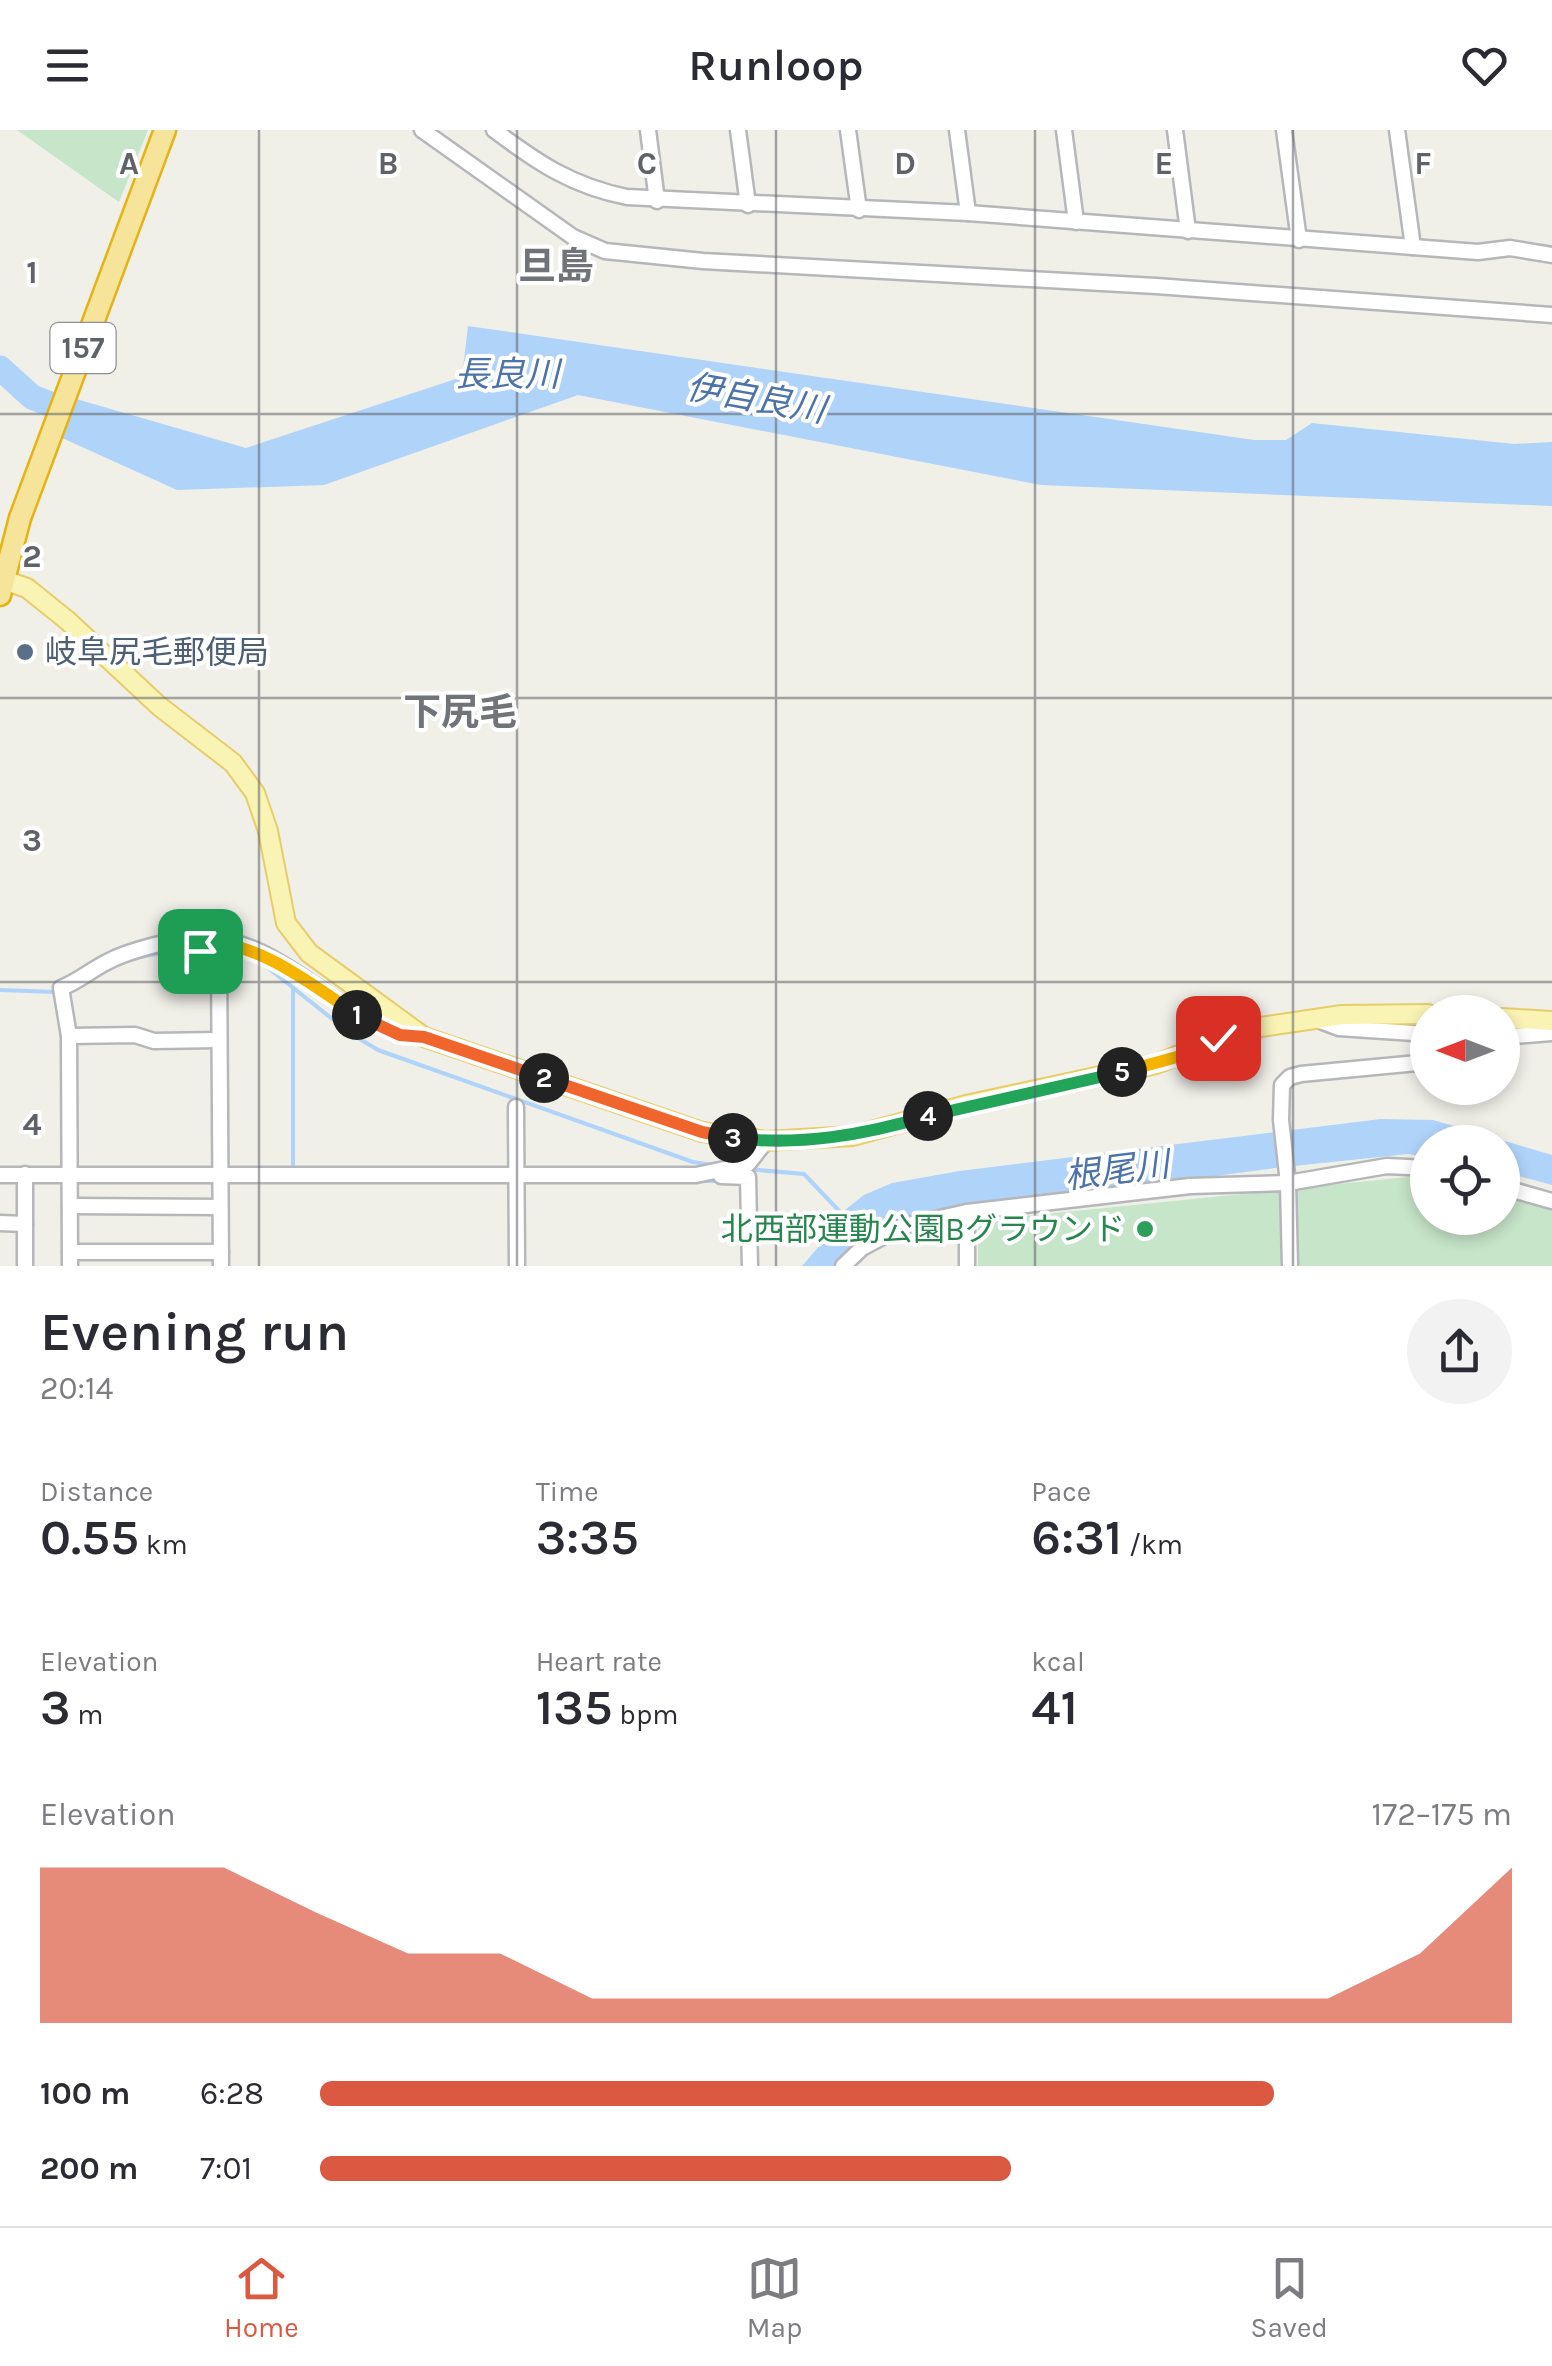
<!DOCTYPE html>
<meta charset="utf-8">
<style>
:root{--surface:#fff;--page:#f2f2f3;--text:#2b2b33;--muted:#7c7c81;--line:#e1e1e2;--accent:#dc5941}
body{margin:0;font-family:Karla,"Noto Sans JP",sans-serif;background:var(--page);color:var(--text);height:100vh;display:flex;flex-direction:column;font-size:38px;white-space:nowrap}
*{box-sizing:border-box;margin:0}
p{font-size:32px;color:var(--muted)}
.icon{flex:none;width:55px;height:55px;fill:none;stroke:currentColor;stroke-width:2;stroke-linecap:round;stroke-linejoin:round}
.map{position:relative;height:1136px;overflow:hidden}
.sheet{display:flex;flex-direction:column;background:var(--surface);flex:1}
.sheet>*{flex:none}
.needle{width:65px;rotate:270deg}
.fabs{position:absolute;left:1410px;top:865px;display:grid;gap:20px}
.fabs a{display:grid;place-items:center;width:110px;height:110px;border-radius:50%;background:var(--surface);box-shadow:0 5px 15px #0003;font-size:50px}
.pin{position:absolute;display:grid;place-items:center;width:85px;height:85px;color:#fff;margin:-42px;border-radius:20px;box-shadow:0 5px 15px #0006}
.km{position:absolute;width:50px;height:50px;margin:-25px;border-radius:50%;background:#222;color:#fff;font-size:28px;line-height:50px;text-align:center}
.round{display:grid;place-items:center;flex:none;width:105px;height:105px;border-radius:52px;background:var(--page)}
.head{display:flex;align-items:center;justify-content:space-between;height:170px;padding:0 40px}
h1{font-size:55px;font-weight:600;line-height:75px}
.metrics{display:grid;grid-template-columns:repeat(3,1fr);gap:15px;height:170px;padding:10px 40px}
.metrics div{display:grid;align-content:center}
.metrics b{font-size:50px;font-weight:600}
.metrics small{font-size:28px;font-weight:400}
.metrics p{font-size:28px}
.chart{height:280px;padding:20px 40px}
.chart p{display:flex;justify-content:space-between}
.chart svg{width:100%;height:180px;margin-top:10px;fill:var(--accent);opacity:.7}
ul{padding:0 40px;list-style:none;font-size:32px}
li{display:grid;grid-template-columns:160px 120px 1fr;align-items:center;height:75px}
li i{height:25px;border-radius:12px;background:var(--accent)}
header{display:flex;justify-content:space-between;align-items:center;height:130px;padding:0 40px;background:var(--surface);font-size:45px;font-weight:600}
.dock{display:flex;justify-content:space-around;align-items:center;height:140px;border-top:2px solid var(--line);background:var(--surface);font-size:28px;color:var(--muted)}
.dock a{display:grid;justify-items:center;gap:5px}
.dock .on{color:var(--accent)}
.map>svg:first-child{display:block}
.green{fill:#c7e5c9}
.water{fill:#afd3f9}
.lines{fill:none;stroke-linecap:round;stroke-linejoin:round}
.stream{stroke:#afd3f9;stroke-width:4}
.river{stroke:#afd3f9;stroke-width:25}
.minor-casing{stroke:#b5b7bb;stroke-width:19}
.major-casing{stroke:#e7cd6a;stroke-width:22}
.highway-casing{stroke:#e5b313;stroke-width:25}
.minor{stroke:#fff;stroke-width:14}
.major{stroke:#f9f3b4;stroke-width:18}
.highway{stroke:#f5e49a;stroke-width:20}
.split-1-casing{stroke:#fff;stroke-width:20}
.split-2-casing{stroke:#fff;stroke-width:20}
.split-3-casing{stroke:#fff;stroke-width:20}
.split-4-casing{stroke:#fff;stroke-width:20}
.split-5-casing{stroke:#fff;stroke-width:20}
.split-6-casing{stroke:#fff;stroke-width:20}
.split-1{stroke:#f5b400;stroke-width:12}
.split-2{stroke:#f0652b;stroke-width:12}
.split-3{stroke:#f0652b;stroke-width:12}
.split-4{stroke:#22a559;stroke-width:12}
.split-5{stroke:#22a559;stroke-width:12}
.split-6{stroke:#f5b400;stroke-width:12}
.grid{fill:none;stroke:#5f6267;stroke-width:2.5;stroke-opacity:0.55}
.service-dot{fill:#5c6f8a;stroke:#fff;stroke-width:4}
.leisure-dot{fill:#2e9e5b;stroke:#fff;stroke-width:4}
.labels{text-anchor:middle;stroke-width:8;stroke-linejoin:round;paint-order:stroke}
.shield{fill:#fff;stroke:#8f9195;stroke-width:2.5}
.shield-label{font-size:30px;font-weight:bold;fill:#5f6267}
.service-label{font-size:32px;fill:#4e5e75;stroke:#fff;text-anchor:start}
.leisure-label{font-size:32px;fill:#27864d;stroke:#fff;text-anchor:end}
.water-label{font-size:35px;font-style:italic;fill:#4c73aa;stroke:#fff}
.quarter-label{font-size:38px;font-weight:bold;fill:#707479;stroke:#fff}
.grid-label{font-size:32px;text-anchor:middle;font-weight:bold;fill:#5f6267;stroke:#fff;stroke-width:8;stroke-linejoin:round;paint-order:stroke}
</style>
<header><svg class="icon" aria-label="menu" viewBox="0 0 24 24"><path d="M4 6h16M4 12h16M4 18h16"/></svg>Runloop<svg class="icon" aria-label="heart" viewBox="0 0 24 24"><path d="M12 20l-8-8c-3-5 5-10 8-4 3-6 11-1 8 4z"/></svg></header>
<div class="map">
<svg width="1552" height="1136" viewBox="0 0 1552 1136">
<rect width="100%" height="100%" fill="#f0efe8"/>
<g class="green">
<path d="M 17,0 L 148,0 L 119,72 Z"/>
<path d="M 1427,1045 L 1428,1088 L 1502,1088 L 1503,1065 L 1552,1079 L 1552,1136 L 978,1136 L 978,1091 Z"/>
</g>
<g class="water">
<path d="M 468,196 L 1254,310 L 1286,310 L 1312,293 L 1514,314 L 1552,312 L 1552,376 L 1041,355 L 578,265 L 324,355 L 177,360 L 60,307 L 76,269 L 246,318 L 462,247 Z"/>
<path d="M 1381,989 L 1433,990 L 1552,1025 L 1552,1055 L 1503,1042 L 1502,1012 L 1428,1012 L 1427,1027 L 1408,1024 L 1275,1038 L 899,1088 L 856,1114 L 836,1136 L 802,1136 L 834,1099 L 845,1080 L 864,1065 L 892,1053 L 960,1041 Z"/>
</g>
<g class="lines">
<g class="stream">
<path d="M 253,826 L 350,903 L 378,920 L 693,1032 L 712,1035"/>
<path d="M 132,829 L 191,816"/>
<path d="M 0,860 L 55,862"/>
<path d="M 746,1039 L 804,1044 L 844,1086"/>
<path d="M 293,1043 L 293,858"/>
<path d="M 700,1051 L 715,1051 L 718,1046"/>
<path d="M 0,1052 L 20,1052"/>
<path d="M 30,1052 L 65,1052"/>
<path d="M 75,1052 L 130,1052"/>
</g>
<path class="river" d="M 0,238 L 32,267 L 83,287"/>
<g class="minor-casing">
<g id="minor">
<path d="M 422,0 L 573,107 L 605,121 L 703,131 L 1156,156 L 1552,185"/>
<path d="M 494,0 C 538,33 572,56 627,67 L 968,83 L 1413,117 L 1397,0"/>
<path d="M 648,0 L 657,71"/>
<path d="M 738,0 L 748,75"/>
<path d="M 848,0 L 859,80"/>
<path d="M 957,0 L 968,83"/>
<path d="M 1064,0 L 1076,92"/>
<path d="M 1175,0 L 1188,101"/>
<path d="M 1284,0 L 1299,110"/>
<path d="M 1413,117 L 1478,122 L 1510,118 L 1552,125"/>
<path d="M 194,808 L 200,821 L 219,825 L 221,1136"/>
<path d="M 1315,889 L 1339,898 L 1428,904"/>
<path d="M 69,906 L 135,905 L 154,911 L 219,910"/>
<path d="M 1502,907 L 1552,903"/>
<path d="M 516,977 L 517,1136"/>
<path d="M 25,1044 L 25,1136"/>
<path d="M 0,1045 L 696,1045 L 748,1034 L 766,1011"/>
<path d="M 721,1046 L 748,1047 L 750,1136"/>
<path d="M 1502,1057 L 1552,1071"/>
<path d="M 70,1076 L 220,1077"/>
<path d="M 0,1093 L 25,1094"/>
<path d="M 70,1122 L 221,1122"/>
<path d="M 70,1136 L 69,906 L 61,858 C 79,851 91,840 107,832 C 127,821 173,809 196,808 C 285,804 339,899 424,907"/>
<path d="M 843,1136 L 862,1118 L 903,1096 L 967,1082 L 1190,1056 L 1288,1053 L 1387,1036 L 1428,1038"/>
<path d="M 967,1136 L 967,1082"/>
<path d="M 1290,1136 L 1288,1053 L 1281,990 L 1282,955 L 1290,947 L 1301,944 L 1428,932"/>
</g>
</g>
<g class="major-casing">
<g id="major">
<path d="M 4,450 L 27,458 L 68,491 L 159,576 L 233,633 L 255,663 L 268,701 L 286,793 L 309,823 L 424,907 L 702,1002 L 766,1011 L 853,1006 L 966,975 L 1156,934 L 1247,899 L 1342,885 L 1428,884"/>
<path d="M 1502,888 L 1552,891"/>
</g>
</g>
<g class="highway-casing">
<path id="highway" d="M 0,465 L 20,388 L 165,0"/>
</g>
<use href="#minor" class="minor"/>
<use href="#major" class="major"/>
<use href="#highway" class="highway"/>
</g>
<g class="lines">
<g class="split-1-casing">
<path id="split-1" d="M 200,821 L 194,808 C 261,814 303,848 357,885"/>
</g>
<g class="split-2-casing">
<path id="split-2" d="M 357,885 L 400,905 L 424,907 L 544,948"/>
</g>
<g class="split-3-casing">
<path id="split-3" d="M 544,948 L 702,1002 L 733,1008"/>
</g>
<g class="split-4-casing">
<path id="split-4" d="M 733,1008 C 800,1016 864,1005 928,986"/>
</g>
<g class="split-5-casing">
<path id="split-5" d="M 928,986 L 1122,942"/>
</g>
<g class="split-6-casing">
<path id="split-6" d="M 1122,942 L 1177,927 L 1218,908"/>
</g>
<use href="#split-1" class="split-1"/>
<use href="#split-2" class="split-2"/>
<use href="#split-3" class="split-3"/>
<use href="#split-4" class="split-4"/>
<use href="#split-5" class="split-5"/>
<use href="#split-6" class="split-6"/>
</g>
<path class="grid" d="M 259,0 L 259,1136M 517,0 L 517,1136M 776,0 L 776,1136M 1035,0 L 1035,1136M 1293,0 L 1293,1136M 0,284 L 1552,284M 0,568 L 1552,568M 0,852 L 1552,852"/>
<circle class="service-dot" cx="25" cy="522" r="10"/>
<circle class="leisure-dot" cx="1145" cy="1099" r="10"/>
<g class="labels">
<rect class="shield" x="50.5" y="193" width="65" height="50" rx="8"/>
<g class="shield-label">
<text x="83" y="228">157</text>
</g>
<g class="service-label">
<text x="45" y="533">岐阜尻毛郵便局</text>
</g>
<g class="leisure-label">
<text x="1125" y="1110">北西部運動公園Bグラウンド</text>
</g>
<g class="water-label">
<text x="507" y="256">長良川</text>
<text transform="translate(756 268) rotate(10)" y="12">伊自良川</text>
<text transform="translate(1117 1040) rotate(-7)" y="12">根尾川</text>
</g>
<g class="quarter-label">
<text x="556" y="149">旦島</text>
<text x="460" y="595">下尻毛</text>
</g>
</g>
<g class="grid-label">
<text x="129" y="44">A</text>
<text x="388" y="44">B</text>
<text x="647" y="44">C</text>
<text x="905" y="44">D</text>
<text x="1164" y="44">E</text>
<text x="1423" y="44">F</text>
<text x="32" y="153">1</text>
<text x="32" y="437">2</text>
<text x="32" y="721">3</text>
<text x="32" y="1005">4</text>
</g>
</svg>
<div class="fabs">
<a><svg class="needle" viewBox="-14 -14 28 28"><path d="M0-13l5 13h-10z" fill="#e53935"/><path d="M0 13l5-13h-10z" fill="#7c7c81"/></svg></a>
<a><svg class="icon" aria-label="locate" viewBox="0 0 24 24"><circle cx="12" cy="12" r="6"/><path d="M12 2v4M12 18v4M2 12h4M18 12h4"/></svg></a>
</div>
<div class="pin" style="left:200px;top:821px;background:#1e9e55"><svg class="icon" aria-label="arrive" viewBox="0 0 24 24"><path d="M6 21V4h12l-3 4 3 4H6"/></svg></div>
<div class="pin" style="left:1218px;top:908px;background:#d93025"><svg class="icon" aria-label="check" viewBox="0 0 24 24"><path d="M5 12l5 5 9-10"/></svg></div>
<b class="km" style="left:357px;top:885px">1</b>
<b class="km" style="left:544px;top:948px">2</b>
<b class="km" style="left:733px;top:1008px">3</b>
<b class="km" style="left:928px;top:986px">4</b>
<b class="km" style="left:1122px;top:942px">5</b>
</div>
<section class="sheet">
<div class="head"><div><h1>Evening run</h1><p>20:14</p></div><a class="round"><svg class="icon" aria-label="share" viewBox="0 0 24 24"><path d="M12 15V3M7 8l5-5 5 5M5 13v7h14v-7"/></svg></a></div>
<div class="metrics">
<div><p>Distance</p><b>0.55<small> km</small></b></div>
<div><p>Time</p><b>3:35</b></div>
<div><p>Pace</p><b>6:31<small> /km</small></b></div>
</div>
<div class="metrics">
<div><p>Elevation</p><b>3<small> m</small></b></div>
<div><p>Heart rate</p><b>135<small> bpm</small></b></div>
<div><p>kcal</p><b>41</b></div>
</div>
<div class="chart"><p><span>Elevation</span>172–175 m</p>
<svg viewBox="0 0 160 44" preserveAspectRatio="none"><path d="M0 44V6L10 6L20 6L30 17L40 27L50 27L60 38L70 38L80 38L90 38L100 38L110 38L120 38L130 38L140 38L150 27L160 6V44z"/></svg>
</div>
<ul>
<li><b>100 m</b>6:28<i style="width:80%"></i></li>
<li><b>200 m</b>7:01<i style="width:58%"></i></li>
</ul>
</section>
<nav class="dock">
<a class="on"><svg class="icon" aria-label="home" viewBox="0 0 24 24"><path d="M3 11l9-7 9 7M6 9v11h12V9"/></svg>Home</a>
<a><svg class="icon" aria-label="map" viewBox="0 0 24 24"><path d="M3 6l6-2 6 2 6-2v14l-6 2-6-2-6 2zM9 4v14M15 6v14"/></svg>Map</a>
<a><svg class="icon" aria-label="saved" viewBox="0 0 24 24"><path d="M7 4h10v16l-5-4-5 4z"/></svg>Saved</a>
</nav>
